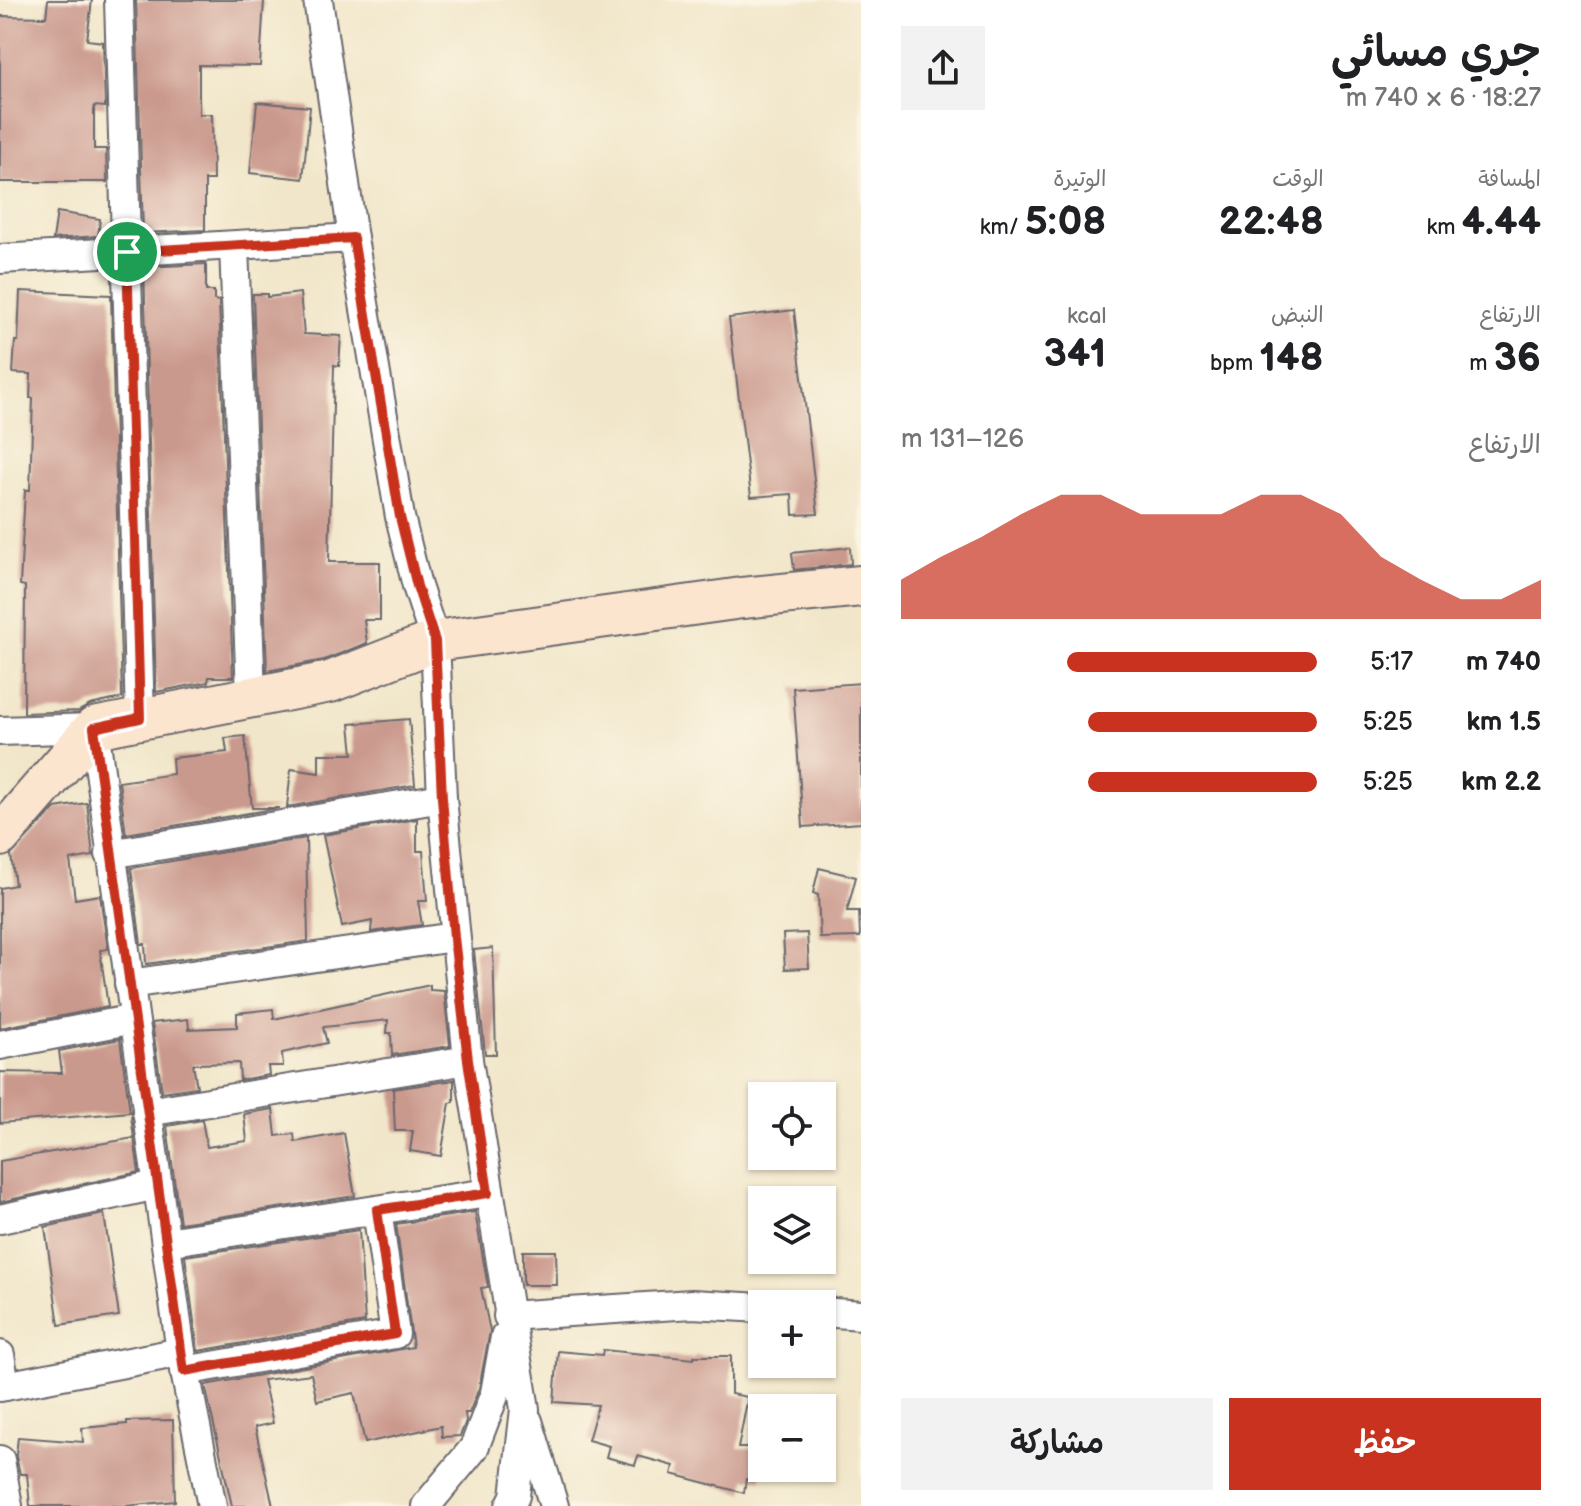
<!DOCTYPE html>
<html lang="ar">
<meta charset="utf-8">
<style>
:root{--surface:#fff;--page:#f2f2f2;--text:#202124;--muted:#757577;--accent:#c8321e}
body{margin:0;font-family:"Balsamiq Sans","Playpen Sans Arabic",sans-serif;background:var(--page);color:var(--text);direction:rtl;height:100vh;display:flex;flex-direction:column;font-size:30px;white-space:nowrap}
*{box-sizing:border-box;margin:0}
p{font-size:26px;color:var(--muted)}
.icon{flex:none;width:44px;height:44px;fill:none;stroke:currentColor;stroke-width:2;stroke-linecap:round;stroke-linejoin:round}
.map{position:relative;flex:1;overflow:hidden;direction:ltr}
.panel{display:flex;flex-direction:column;background:var(--surface);width:720px}
.panel>*{flex:none}
.fabs{position:absolute;left:748px;top:1082px;display:grid;gap:16px}
.fabs a{display:grid;place-items:center;width:88px;height:88px;border-radius:0px;background:var(--surface);box-shadow:0 2px 6px #0004;font-size:40px}
.pin{position:absolute;display:grid;place-items:center;width:68px;height:68px;color:#fff;margin:-34px;border:4px solid #fff;border-radius:50%;box-shadow:0 2px 8px #0007}
.round{display:grid;place-items:center;flex:none;width:84px;height:84px;border-radius:0px;background:var(--page)}
.head{display:flex;align-items:center;justify-content:space-between;height:136px;padding:0 40px}
h1{font-size:44px;font-weight:600;line-height:60px}
.figures{display:grid;grid-template-columns:repeat(3,1fr);gap:12px;height:136px;padding:8px 40px}
.figures div{display:grid;align-content:center}
.figures b{font-size:40px;font-weight:600}
.figures small{font-size:22px;font-weight:400}
.figures p{font-size:22px}
.chart{height:224px;padding:16px 40px}
.chart p{display:flex;justify-content:space-between}
.chart svg{width:100%;height:144px;margin-top:8px;fill:var(--accent);opacity:.7}
.action{display:flex;gap:16px;margin-top:auto;padding:16px 40px}
.action a{flex:1;height:92px;border-radius:0px;background:var(--accent);color:#fff;font-size:32px;font-weight:600;line-height:92px;text-align:center}
.action a+a{background:var(--page);color:var(--text)}
ul{padding:0 40px;list-style:none;font-size:26px}
li{display:grid;grid-template-columns:128px 96px 1fr;align-items:center;height:60px}
li i{height:20px;border-radius:10px;background:var(--accent)}
main{display:flex;flex:1;min-height:0}
.map>svg:first-child{display:block}
.building{fill:#ca998d}
.lines{fill:none;stroke-linecap:round;stroke-linejoin:round}
.street-casing{stroke:#6a676d;stroke-width:32}
.secondary-casing{stroke:#6a676d;stroke-width:44}
.street{stroke:#fff;stroke-width:28}
.secondary{stroke:#fce5cf;stroke-width:40}
.route-casing{stroke:#fff;stroke-width:16}
.route{stroke:#c8321e;stroke-width:10}
</style>
<main>
<section class="panel">
<div class="head"><div><h1>جري مسائي</h1><p>18:27 · 6 × 740 m</p></div><a class="round"><svg class="icon" aria-label="share" viewBox="0 0 24 24"><path d="M12 15V3M7 8l5-5 5 5M5 13v7h14v-7"/></svg></a></div>
<div class="figures">
<div><p>المسافة</p><b>4.44<small> km</small></b></div>
<div><p>الوقت</p><b>22:48</b></div>
<div><p>الوتيرة</p><b>5:08<small> /km</small></b></div>
</div>
<div class="figures">
<div><p>الارتفاع</p><b>36<small> m</small></b></div>
<div><p>النبض</p><b>148<small> bpm</small></b></div>
<div><p>kcal</p><b>341</b></div>
</div>
<div class="chart"><p><span>الارتفاع</span>126–131 m</p>
<svg viewBox="0 0 160 44" preserveAspectRatio="none"><path d="M0 44V32L10 25L20 19L30 12L40 6L50 6L60 12L70 12L80 12L90 6L100 6L110 12L120 25L130 32L140 38L150 38L160 32V44z"/></svg>
</div>
<ul>
<li><b>740 m</b>5:17<i style="width:60%"></i></li>
<li><b>1.5 km</b>5:25<i style="width:55%"></i></li>
<li><b>2.2 km</b>5:25<i style="width:55%"></i></li>
</ul>
<div class="action"><a>حفظ</a><a>مشاركة</a></div>
</section>
<div class="map">
<svg width="861" height="1506" viewBox="0 0 861 1506">
<rect width="100%" height="100%" fill="#fcf5e5"/>
<filter id="ink" filterUnits="userSpaceOnUse"><feTurbulence type="fractalNoise" baseFrequency=".0125" numOctaves="2"/><feDisplacementMap in="SourceGraphic" scale="16" xChannelSelector="R" yChannelSelector="G"/><feConvolveMatrix kernelMatrix="1 2 1 2 8 2 1 2 1" color-interpolation-filters="sRGB"/></filter>
<filter id="wash" filterUnits="userSpaceOnUse"><feTurbulence type="fractalNoise" baseFrequency=".006" numOctaves="4" result="noise"/><feDisplacementMap in="SourceGraphic" scale="32" xChannelSelector="R" yChannelSelector="G"/><feGaussianBlur stdDeviation="1.8" result="paint"/><feColorMatrix in="noise" values="0 0 0 0 0 0 0 0 0 0 0 0 0 0 0 0 0 1.4 0 .05"/><feComposite in="paint" operator="in"/></filter>
<g filter="url(#wash)">
<rect width="100%" height="100%" fill="#f1e6c9"/>
<g id="blocks">
<g class="building">
<path d="M 48,0 L 92,0 L 87,40 L 103,42 L 105,107 L 94,106 L 94,149 L 106,149 L 107,182 L 0,182 L 0,16 L 46,17 Z"/>
<path d="M 136,0 L 264,0 L 260,66 L 199,65 L 199,114 L 212,114 L 213,180 L 205,180 L 205,230 L 143,233 Z"/>
<path d="M 257,102 L 310,107 L 303,179 L 250,173 Z"/>
<path d="M 57,212 L 100,219 L 98,236 L 53,239 Z"/>
<path d="M 206,264 L 206,291 L 214,291 L 214,300 L 219,301 L 233,677 L 209,677 L 208,682 L 156,692 L 144,267 Z"/>
<path d="M 20,291 L 111,295 L 122,698 L 90,705 L 79,711 L 24,713 L 25,586 L 20,585 L 25,490 L 30,490 L 33,398 L 30,398 L 31,374 L 13,373 L 15,341 L 18,341 Z"/>
<path d="M 300,293 L 304,334 L 341,336 L 339,366 L 334,365 L 329,562 L 380,562 L 380,620 L 364,620 L 367,643 L 324,660 L 267,671 L 253,294 L 267,294 L 267,297 Z"/>
<path d="M 794,310 L 818,514 L 793,515 L 792,494 L 751,497 L 729,318 Z"/>
<path d="M 850,547 L 851,564 L 794,570 L 792,553 Z"/>
<path d="M 861,683 L 861,823 L 803,827 L 793,688 Z"/>
<path d="M 409,719 L 415,785 L 287,807 L 291,769 L 319,773 L 319,754 L 353,754 L 350,724 Z"/>
<path d="M 245,736 L 252,808 L 279,808 L 126,834 L 119,782 L 173,774 L 172,758 L 227,752 L 225,738 Z"/>
<path d="M 87,803 L 93,856 L 70,860 L 75,899 L 100,895 L 108,949 L 100,950 L 108,1007 L 0,1028 L 0,888 L 15,885 L 11,855 L 55,808 Z"/>
<path d="M 417,819 L 417,851 L 423,851 L 427,901 L 418,901 L 422,925 L 371,932 L 372,921 L 342,927 L 323,835 Z"/>
<path d="M 306,838 L 308,941 L 146,964 L 145,944 L 141,944 L 131,868 Z"/>
<path d="M 819,868 L 856,877 L 847,911 L 859,911 L 860,937 L 820,938 L 818,895 L 813,893 Z"/>
<path d="M 807,933 L 809,968 L 785,969 L 783,934 Z"/>
<path d="M 493,948 L 496,1054 L 485,1054 L 474,950 Z"/>
<path d="M 430,985 L 430,990 L 444,991 L 450,1046 L 392,1055 L 391,1033 L 387,1033 L 388,1020 L 323,1027 L 327,1043 L 282,1053 L 283,1066 L 268,1066 L 269,1075 L 240,1080 L 239,1063 L 193,1064 L 197,1087 L 162,1092 L 152,1023 L 188,1019 L 189,1029 L 237,1027 L 237,1013 L 273,1009 L 274,1019 Z"/>
<path d="M 120,1039 L 130,1112 L 0,1123 L 0,1072 L 62,1073 L 59,1051 Z"/>
<path d="M 454,1080 L 454,1102 L 450,1103 L 441,1156 L 410,1151 L 413,1131 L 395,1131 L 393,1089 Z"/>
<path d="M 273,1109 L 276,1136 L 294,1134 L 295,1142 L 344,1133 L 355,1196 L 180,1223 L 167,1126 L 202,1120 L 207,1147 L 247,1141 L 244,1114 Z"/>
<path d="M 131,1116 L 139,1172 L 0,1202 L 0,1161 L 134,1138 Z"/>
<path d="M 475,1212 L 488,1287 L 481,1288 L 490,1331 L 479,1388 L 469,1413 L 465,1413 L 466,1421 L 460,1436 L 442,1437 L 441,1426 L 365,1443 L 354,1393 L 317,1401 L 311,1374 L 263,1380 L 273,1423 L 255,1427 L 273,1506 L 232,1506 L 205,1385 L 413,1347 L 396,1224 Z"/>
<path d="M 104,1214 L 119,1316 L 59,1325 L 45,1227 Z"/>
<path d="M 359,1230 L 365,1322 L 198,1351 L 185,1256 Z"/>
<path d="M 523,1251 L 556,1251 L 557,1285 L 523,1285 Z"/>
<path d="M 603,1350 L 694,1359 L 694,1356 L 731,1356 L 731,1394 L 748,1397 L 738,1448 L 762,1448 L 762,1479 L 746,1479 L 744,1493 L 672,1474 L 674,1466 L 638,1456 L 635,1465 L 606,1457 L 609,1446 L 588,1440 L 598,1405 L 554,1402 L 558,1351 L 602,1355 Z"/>
<path d="M 173,1420 L 175,1501 L 125,1506 L 30,1506 L 27,1474 L 20,1474 L 16,1456 L 18,1437 L 83,1442 L 82,1428 L 127,1424 L 127,1421 Z"/>
</g>
</g>
</g>
<g filter="url(#ink)">
<use href="#blocks" fill-opacity="0" stroke="#6a676d" stroke-width="2"/>
<g class="lines">
<g class="street-casing">
<g id="street">
<path d="M 119,0 L 140,718"/>
<path d="M 318,0 L 353,238 L 400,517 L 417,586 L 435,641 L 442,798 L 468,1060 L 525,1409 L 515,1496 L 510,1506"/>
<path d="M 234,246 L 251,695"/>
<path d="M 0,259 L 353,238"/>
<path d="M 0,731 L 94,728 L 181,1352 L 212,1506"/>
<path d="M 110,854 L 442,798"/>
<path d="M 129,984 L 454,937"/>
<path d="M 0,1045 L 134,1019"/>
<path d="M 147,1112 L 468,1060"/>
<path d="M 0,1219 L 157,1185"/>
<path d="M 166,1242 L 488,1193"/>
<path d="M 822,1312 L 861,1315"/>
<path d="M 508,1316 L 692,1304 L 762,1308"/>
<path d="M 0,1355 L 5,1386"/>
<path d="M 184,1371 L 395,1334 L 377,1210"/>
<path d="M 0,1387 L 181,1352"/>
<path d="M 528,1421 L 554,1506"/>
<path d="M 0,1460 L 8,1506"/>
<path d="M 426,1506 L 474,1448 L 495,1393 L 505,1337"/>
</g>
</g>
<g class="secondary-casing">
<path id="secondary" d="M 0,836 L 94,728 L 330,682 L 435,641 L 742,598 L 861,586"/>
</g>
<use href="#street" class="street"/>
<use href="#secondary" class="secondary"/>
</g>
</g>
<g class="lines" filter="url(#ink)">
<g class="route-casing">
<path id="route" d="M 353,238 L 400,517 L 417,586 L 435,641 L 442,798 L 454,937 L 468,1060 L 488,1193 L 377,1210 L 395,1334 L 184,1371 L 94,728 L 140,718 L 127,252 Z"/>
</g>
<use href="#route" class="route"/>
</g>
</svg>
<div class="fabs">
<a><svg class="icon" aria-label="locate" viewBox="0 0 24 24"><circle cx="12" cy="12" r="6"/><path d="M12 2v4M12 18v4M2 12h4M18 12h4"/></svg></a>
<a><svg class="icon" aria-label="layers" viewBox="0 0 24 24"><path d="M12 4l9 5-9 5-9-5zM3 14l9 5 9-5"/></svg></a>
<a>+</a>
<a>−</a>
</div>
<div class="pin" style="left:127px;top:252px;background:#1e9e55"><svg class="icon" aria-label="arrive" viewBox="0 0 24 24"><path d="M6 21V4h12l-3 4 3 4H6"/></svg></div>
</div>
</main>
